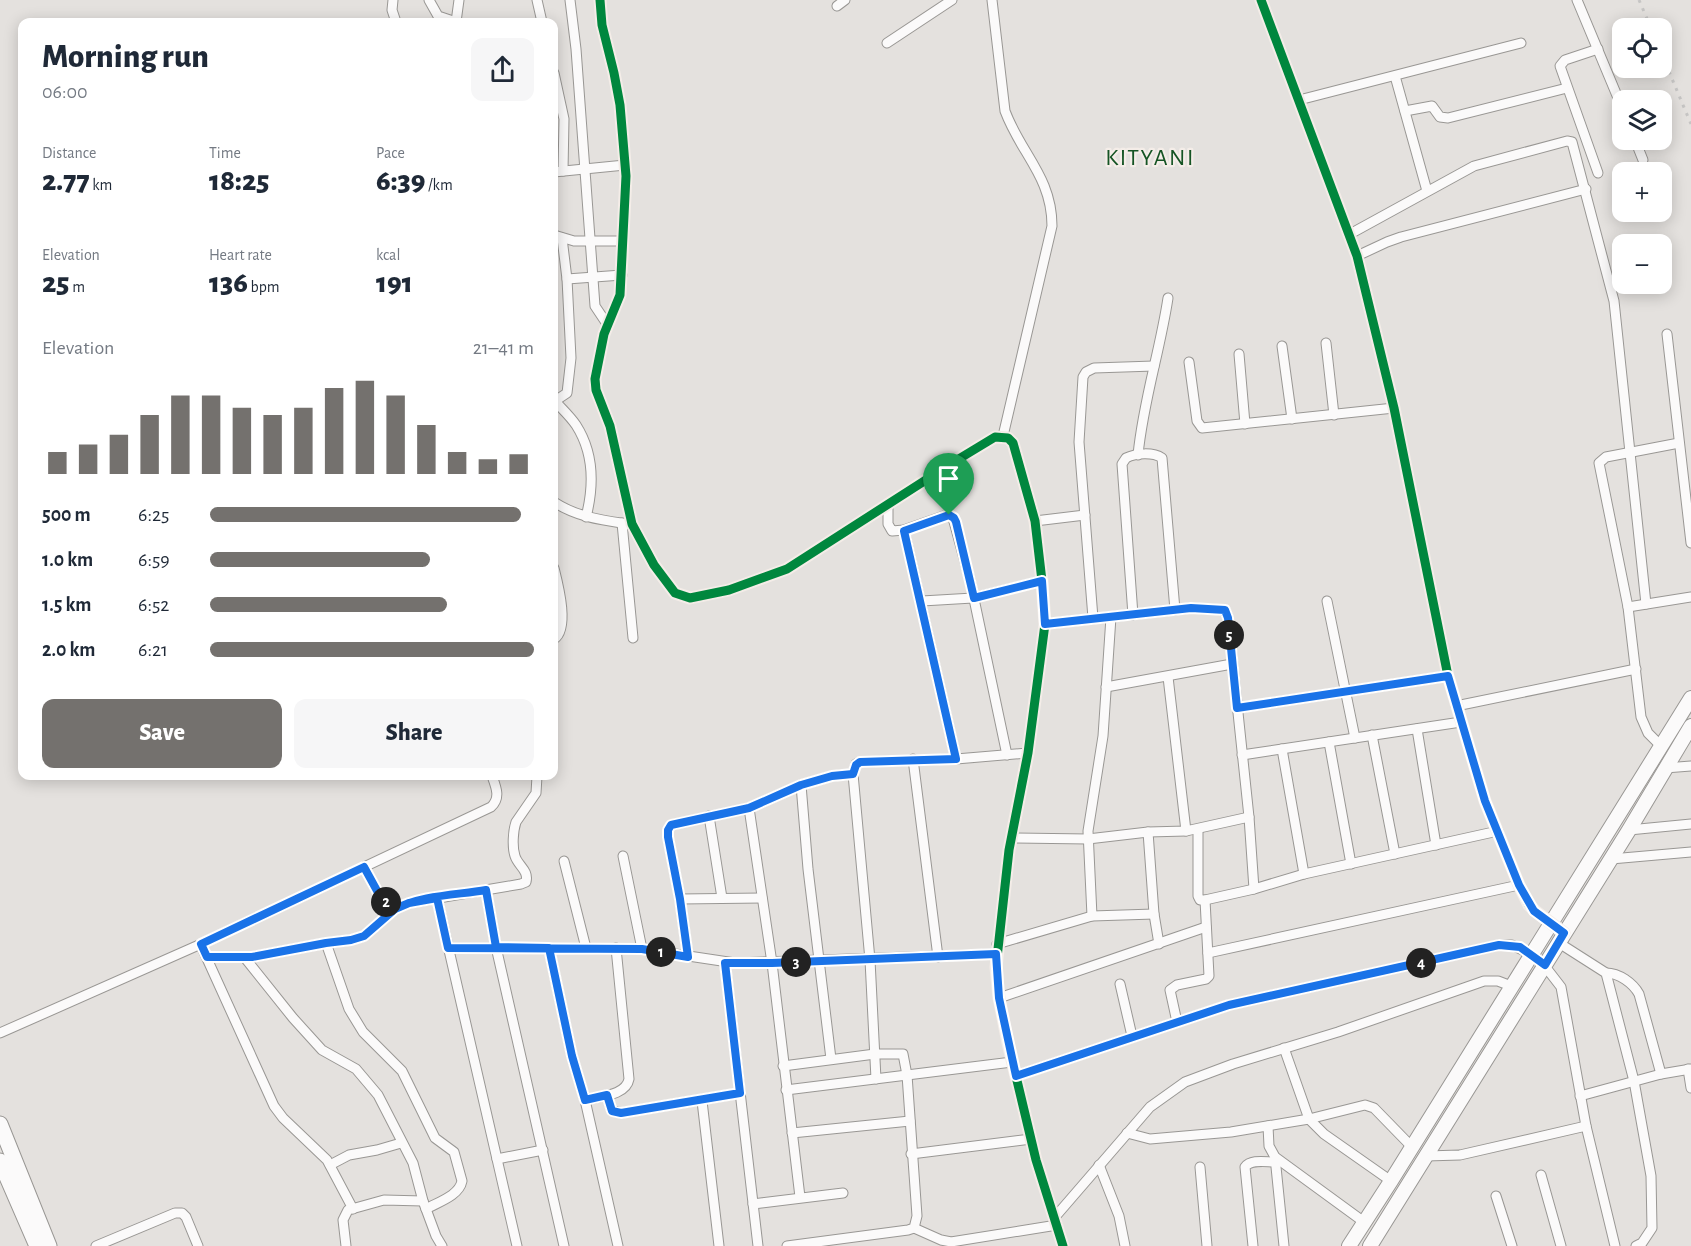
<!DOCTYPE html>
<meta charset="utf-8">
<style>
:root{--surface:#fff;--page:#f6f6f7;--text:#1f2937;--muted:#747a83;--accent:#74716e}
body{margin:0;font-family:"Alegreya Sans",sans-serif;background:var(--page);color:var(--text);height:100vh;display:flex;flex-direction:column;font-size:22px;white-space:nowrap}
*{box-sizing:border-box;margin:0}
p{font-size:20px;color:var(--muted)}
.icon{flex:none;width:33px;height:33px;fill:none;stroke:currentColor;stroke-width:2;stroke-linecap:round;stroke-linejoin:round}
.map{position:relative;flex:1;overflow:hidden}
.details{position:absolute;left:18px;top:18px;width:540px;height:762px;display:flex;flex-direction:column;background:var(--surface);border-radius:12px;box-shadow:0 3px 15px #0003}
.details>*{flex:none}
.buttons{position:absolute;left:1612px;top:18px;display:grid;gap:12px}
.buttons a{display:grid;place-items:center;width:60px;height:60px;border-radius:12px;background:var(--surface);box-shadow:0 3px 15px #0003;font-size:30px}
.pin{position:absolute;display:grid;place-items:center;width:51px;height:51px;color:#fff;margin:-62px -26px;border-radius:50% 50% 50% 0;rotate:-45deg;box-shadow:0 0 6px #0007}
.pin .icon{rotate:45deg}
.km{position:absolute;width:30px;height:30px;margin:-15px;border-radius:50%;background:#222;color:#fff;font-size:16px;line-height:30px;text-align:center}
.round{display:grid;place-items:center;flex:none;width:63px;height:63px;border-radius:12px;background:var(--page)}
.overview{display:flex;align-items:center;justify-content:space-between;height:102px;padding:0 24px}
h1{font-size:33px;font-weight:800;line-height:45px}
.metrics{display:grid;grid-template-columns:repeat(3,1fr);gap:9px;height:102px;padding:6px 24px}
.metrics div{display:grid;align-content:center}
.metrics b{font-size:30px;font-weight:800}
.metrics small{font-size:16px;font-weight:400}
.metrics p{font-size:16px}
.chart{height:168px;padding:12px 24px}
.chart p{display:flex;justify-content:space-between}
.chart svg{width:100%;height:108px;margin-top:6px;stroke:var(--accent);stroke-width:6}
.primary-button{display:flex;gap:12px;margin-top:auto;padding:12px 24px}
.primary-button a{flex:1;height:69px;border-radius:12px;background:var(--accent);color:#fff;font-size:24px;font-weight:800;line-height:69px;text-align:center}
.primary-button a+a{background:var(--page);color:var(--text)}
ul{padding:0 24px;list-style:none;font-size:20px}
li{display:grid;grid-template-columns:96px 72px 1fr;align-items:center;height:45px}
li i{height:15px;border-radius:8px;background:var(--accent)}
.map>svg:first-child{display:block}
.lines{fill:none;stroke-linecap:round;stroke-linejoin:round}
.minor-casing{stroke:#999794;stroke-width:11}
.secondary-casing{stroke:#999794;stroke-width:16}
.primary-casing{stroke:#999794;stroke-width:17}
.minor{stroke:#fbfafa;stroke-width:9}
.secondary{stroke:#fbfafa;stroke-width:14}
.primary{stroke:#fbfafa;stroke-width:15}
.rail{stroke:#c6c5c4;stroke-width:3;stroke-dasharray:3 6;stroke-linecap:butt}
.cycleway-casing{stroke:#f4ede8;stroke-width:13}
.cycleway{stroke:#00873e;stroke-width:9}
.route-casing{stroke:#fff;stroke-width:12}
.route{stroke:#1a73e8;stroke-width:8}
.labels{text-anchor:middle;stroke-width:4.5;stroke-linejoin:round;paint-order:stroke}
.quarter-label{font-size:24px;letter-spacing:1.5px;fill:#155424;stroke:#f4ede8}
</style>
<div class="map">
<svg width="1691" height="1246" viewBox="0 0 1691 1246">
<rect width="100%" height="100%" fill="#e4e1de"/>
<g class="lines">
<g class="minor-casing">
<g id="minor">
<path d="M 393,0 L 392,10 L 396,22"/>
<path d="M 429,0 L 438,16 L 456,22"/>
<path d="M 537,0 L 542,22"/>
<path d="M 570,0 L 576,49 L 595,306 L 607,324"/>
<path d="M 600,0 L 602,25 L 614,73 L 620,105 L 626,176 L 620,295 L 604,334 L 595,379 L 596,390 L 610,426 L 632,524 L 654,565 L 675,593 L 690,598 L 729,590 L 787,569 L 957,460 L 995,437 L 1008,438 L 1013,443 L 1035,521 L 1042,581 L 1045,624 L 1028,753 L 1009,850 L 996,967 L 999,998 L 1008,1043 L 1036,1160 L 1063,1246"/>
<path d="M 992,0 L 1005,111 C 1021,154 1052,177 1052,226 L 1003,436"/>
<path d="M 1261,0 L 1357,256 L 1394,408 L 1448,676 L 1485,801 L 1519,885 L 1529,905 L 1535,911 L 1564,933"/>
<path d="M 1577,0 L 1623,110"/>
<path d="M 837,6 L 845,0"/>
<path d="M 456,22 L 459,0"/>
<path d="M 887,43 L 952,0"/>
<path d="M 1598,49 L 1565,60 L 1560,66 L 1598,173"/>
<path d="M 554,73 L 564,119 L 563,171"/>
<path d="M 1395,76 L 1427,191"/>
<path d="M 1299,100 L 1521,43"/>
<path d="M 1405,111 L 1432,106 L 1440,117 L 1448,118 L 1567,88"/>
<path d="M 1635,140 L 1643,160"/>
<path d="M 554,172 L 625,165"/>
<path d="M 1350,234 L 1474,166 L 1567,141 L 1572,142 L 1614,301 L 1646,604"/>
<path d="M 554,235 L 574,241 L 623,241"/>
<path d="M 1357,256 L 1387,242 L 1401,237 L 1586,189"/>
<path d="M 567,279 L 622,275"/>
<path d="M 1667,334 L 1691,543"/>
<path d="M 1326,343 L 1334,415"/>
<path d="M 1282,346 L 1292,419"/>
<path d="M 1239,354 L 1245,424"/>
<path d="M 1189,362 L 1197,421 L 1202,428 L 1394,408"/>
<path d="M 554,400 C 561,408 570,416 576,425 C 594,453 594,486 586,517"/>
<path d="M 555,401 L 567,393 L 571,358 L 567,279 L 562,238"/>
<path d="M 1138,455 C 1143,402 1160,351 1168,298"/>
<path d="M 554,502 C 577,517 601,520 628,524"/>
<path d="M 888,506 L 888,524 L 892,531 L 904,530 L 944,516 L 949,515 L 953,518 L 970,580 L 1007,755"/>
<path d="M 1035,521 L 1085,515"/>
<path d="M 622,523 L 633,638"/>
<path d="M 904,530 L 956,759"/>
<path d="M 554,568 C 558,584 570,629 554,639"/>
<path d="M 922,601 L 973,598 L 1042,581"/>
<path d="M 1327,601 L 1355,738"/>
<path d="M 1628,607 L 1691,597"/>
<path d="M 1133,615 L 1122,464 L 1126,458 C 1136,453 1153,452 1162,458 L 1175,610"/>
<path d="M 1093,618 L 1079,442 L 1083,377 L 1086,372 L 1094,368 L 1154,366"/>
<path d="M 1045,624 L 1191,608 L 1225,610 L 1228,618 L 1249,817 L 1254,889"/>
<path d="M 1168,677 L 1186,831"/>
<path d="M 1106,687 L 1232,664"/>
<path d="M 1456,706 L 1636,669"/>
<path d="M 1237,708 L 1448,676"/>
<path d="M 1417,729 L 1436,845"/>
<path d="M 1372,735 L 1395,854"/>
<path d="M 1329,742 L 1351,864"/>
<path d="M 1661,746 L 1648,733 L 1641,717 L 1628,607 L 1599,463 L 1606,457 L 1679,443"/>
<path d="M 1282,749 L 1304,874"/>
<path d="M 1242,755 L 1461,722"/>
<path d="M 913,759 L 938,957"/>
<path d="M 1665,768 L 1691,766"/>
<path d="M 801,785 L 808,869 L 831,1059"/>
<path d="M 749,808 L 772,963 L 800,1197"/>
<path d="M 709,816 L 722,898"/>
<path d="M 1198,829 L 1198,896 L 1200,900 L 1205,900 L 1254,889 L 1304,874 L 1498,831"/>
<path d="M 1629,830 L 1691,824"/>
<path d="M 1148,832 L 1154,914 L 1159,944"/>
<path d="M 1011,838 L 1088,839 L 1148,832 L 1186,831 L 1249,817"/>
<path d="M 623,856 L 642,949"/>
<path d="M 1611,859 L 1691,852"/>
<path d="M 564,861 L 586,948"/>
<path d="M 364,867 L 381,898 L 395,909"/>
<path d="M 486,890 L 496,947 L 564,1246"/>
<path d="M 437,898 L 517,1246"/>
<path d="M 680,899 L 762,898"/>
<path d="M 1092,916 L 1088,831 L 1103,736 L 1111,617"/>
<path d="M 326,943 L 349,1009 L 363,1032 L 402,1071 L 435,1138 L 454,1152 L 462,1181 C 459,1196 438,1202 426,1209"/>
<path d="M 1559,943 L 1606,973 L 1634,1081 L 1651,1176 L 1652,1228 L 1642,1243 L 1636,1246"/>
<path d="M 997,944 L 1092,916 L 1154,914"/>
<path d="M 449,948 L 642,949 L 735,963 L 996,954"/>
<path d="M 549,948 L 572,1056 L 585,1100 L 618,1246"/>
<path d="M 204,952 L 274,1106 L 283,1118 L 327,1160 L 353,1209"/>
<path d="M 1208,953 L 1519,885"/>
<path d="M 207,957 L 252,957 L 326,943 L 351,940 L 364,936 L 395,909 L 409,903 L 521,884 L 526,882 C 529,870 518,866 515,856 C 512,847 513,831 516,822 L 536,793 L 537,776"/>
<path d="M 688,957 L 680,899 L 668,837 L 668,830 L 671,825 L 749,808 L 801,785 L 832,776 L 853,774"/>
<path d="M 245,958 L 293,1018 L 322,1050 L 356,1069 L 378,1095 L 413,1163 L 423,1201 L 436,1236 L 442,1246"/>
<path d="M 725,963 L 758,1246"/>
<path d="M 1606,973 C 1619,973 1633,983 1639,994 L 1661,1074"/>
<path d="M 1120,984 L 1132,1036"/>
<path d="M 999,998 L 1206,927"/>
<path d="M 1177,1022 L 1170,990 L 1177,985 L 1206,979 L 1209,976 L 1205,900"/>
<path d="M 0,1033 L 201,944 L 491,807 C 501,798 496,787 492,776"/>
<path d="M 1284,1048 L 1309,1119 L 1324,1134 L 1391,1181"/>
<path d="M 783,1066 L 875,1054 L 903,1054 L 907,1075 L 917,1216 L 914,1228 L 908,1230 L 787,1246"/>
<path d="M 1688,1069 L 1691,1088"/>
<path d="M 1016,1076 L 1229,1005 L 1499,945 L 1512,945 L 1531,954 L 1544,965 L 1561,987 L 1586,1126 L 1615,1246"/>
<path d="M 876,1079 L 870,960 L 853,774 L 856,764 L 860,762 L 956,759 L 1028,753"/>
<path d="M 786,1090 L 1012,1062"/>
<path d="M 607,1095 L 612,1111 L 621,1113 L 740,1093"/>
<path d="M 1580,1096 L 1661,1074 L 1691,1069"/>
<path d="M 585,1100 C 599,1096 626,1096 629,1079 L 616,948"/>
<path d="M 702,1101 L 719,1246"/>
<path d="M 1268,1126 L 1269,1146 L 1275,1157 L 1364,1222"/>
<path d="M 792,1133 L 910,1121"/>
<path d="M 1127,1133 L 1150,1139 L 1231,1132 L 1309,1119 L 1365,1105 L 1374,1108 L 1412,1147"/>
<path d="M 911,1154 L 1031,1139"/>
<path d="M 1426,1156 L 1460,1155 L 1586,1126"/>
<path d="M 1275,1157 L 1284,1246"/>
<path d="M 497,1159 L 543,1150"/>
<path d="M 330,1165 L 349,1155 L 377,1150 L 401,1143"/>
<path d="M 1099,1165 L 1119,1216 L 1125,1246"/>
<path d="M 1200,1167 L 1207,1246"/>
<path d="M 1541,1175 L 1561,1246"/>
<path d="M 1496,1196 L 1512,1246"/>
<path d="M 753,1204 L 843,1193"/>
<path d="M 1055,1217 L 1150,1107 L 1185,1082 L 1233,1064 L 1338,1032 L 1484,981 L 1498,981 L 1511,986"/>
<path d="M 914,1228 L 941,1240 L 951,1242 L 1057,1225"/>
<path d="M 96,1246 L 175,1213 L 182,1213 L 186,1217 L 198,1246"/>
<path d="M 346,1246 L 343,1220 L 348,1210 L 384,1200 L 423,1201"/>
<path d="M 1253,1246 L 1245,1167 C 1251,1159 1265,1162 1275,1162"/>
</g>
</g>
<g class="secondary-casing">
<g id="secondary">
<path d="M 1349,1246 L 1391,1181 L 1691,698"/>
<path d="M 1370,1246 L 1629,830 L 1691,726"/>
</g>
</g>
<g class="primary-casing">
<g id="primary">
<path d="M 0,1124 L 49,1246"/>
<path d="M 0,1161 L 37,1246"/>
</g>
</g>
<use href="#minor" class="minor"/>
<use href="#secondary" class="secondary"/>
<use href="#primary" class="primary"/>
<g class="rail">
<path d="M 1639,0 L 1651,28"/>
<path d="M 1662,55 L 1691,124"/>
</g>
<g class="cycleway-casing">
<g id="cycleway">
<path d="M 600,0 L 602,25 L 614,73 L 620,105 L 626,176 L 620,295 L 604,334 L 595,379 L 596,390 L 610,426 L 632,524 L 654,565 L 675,593 L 690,598 L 729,590 L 787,569 L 957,460 L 995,437 L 1008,438 L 1013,443 L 1035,521 L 1042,581 L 1045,624 L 1028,753 L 1009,850 L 996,967 L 999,998 L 1008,1043 L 1036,1160 L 1063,1246"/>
<path d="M 1261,0 L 1357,256 L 1394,408 L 1448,676 L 1485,801 L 1519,885 L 1529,905 L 1535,911 L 1564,933"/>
</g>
</g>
<use href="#cycleway" class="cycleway"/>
</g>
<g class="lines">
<g class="route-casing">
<path id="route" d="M 949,515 L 904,531 L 956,759 L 860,762 L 856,765 L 853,774 L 832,776 L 801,785 L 749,808 L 671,825 L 668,830 L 668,837 L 680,899 L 688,957 L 642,949 L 448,948 L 437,898 L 409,903 L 395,909 L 364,936 L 351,940 L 326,943 L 252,957 L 207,957 L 201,944 L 364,867 L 381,898 L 395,909 C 422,895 457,895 486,890 L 496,947 L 549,948 L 572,1056 L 585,1100 L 607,1095 L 612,1111 L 621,1113 L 740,1093 L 725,963 L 772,963 L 996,954 L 999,998 L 1016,1076 L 1229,1005 L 1499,945 L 1520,947 L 1545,965 L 1564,933 L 1534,911 L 1519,885 L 1485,801 L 1448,676 L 1237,708 L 1228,618 L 1225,610 L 1191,608 L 1045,624 L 1042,581 L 974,598 L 956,522 L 954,518 L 949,515"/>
</g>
<use href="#route" class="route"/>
</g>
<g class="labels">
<g class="quarter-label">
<text x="1150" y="165">KITYANI</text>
</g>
</g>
</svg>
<div class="buttons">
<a><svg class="icon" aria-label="locate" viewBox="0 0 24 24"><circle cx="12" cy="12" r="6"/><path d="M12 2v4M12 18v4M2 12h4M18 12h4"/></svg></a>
<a><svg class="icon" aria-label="layers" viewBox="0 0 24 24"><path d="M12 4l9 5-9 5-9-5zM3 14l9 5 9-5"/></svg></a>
<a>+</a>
<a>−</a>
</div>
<div class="pin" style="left:949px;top:515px;background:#1e9e55"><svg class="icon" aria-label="arrive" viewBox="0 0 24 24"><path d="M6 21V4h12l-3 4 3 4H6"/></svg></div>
<b class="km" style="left:661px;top:952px">1</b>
<b class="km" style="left:386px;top:902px">2</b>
<b class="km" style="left:796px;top:962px">3</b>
<b class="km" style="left:1421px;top:963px">4</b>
<b class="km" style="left:1229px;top:635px">5</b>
<section class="details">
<div class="overview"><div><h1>Morning run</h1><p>06:00</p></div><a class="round"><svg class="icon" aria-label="share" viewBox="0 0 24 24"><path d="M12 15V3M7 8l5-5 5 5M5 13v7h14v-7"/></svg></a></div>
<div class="metrics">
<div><p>Distance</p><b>2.77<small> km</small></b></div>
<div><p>Time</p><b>18:25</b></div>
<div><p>Pace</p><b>6:39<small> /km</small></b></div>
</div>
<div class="metrics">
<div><p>Elevation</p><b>25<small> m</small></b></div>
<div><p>Heart rate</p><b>136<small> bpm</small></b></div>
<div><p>kcal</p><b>191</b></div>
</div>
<div class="chart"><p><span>Elevation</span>21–41 m</p>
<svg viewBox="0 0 160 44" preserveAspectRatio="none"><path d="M5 44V35M15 44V32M25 44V28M35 44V20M45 44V12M55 44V12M65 44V17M75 44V20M85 44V17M95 44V9M105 44V6M115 44V12M125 44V24M135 44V35M145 44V38M155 44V36"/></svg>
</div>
<ul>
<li><b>500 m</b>6:25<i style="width:96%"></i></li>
<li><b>1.0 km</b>6:59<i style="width:68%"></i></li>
<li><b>1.5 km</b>6:52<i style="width:73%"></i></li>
<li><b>2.0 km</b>6:21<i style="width:100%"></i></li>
</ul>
<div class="primary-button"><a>Save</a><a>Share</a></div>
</section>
</div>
